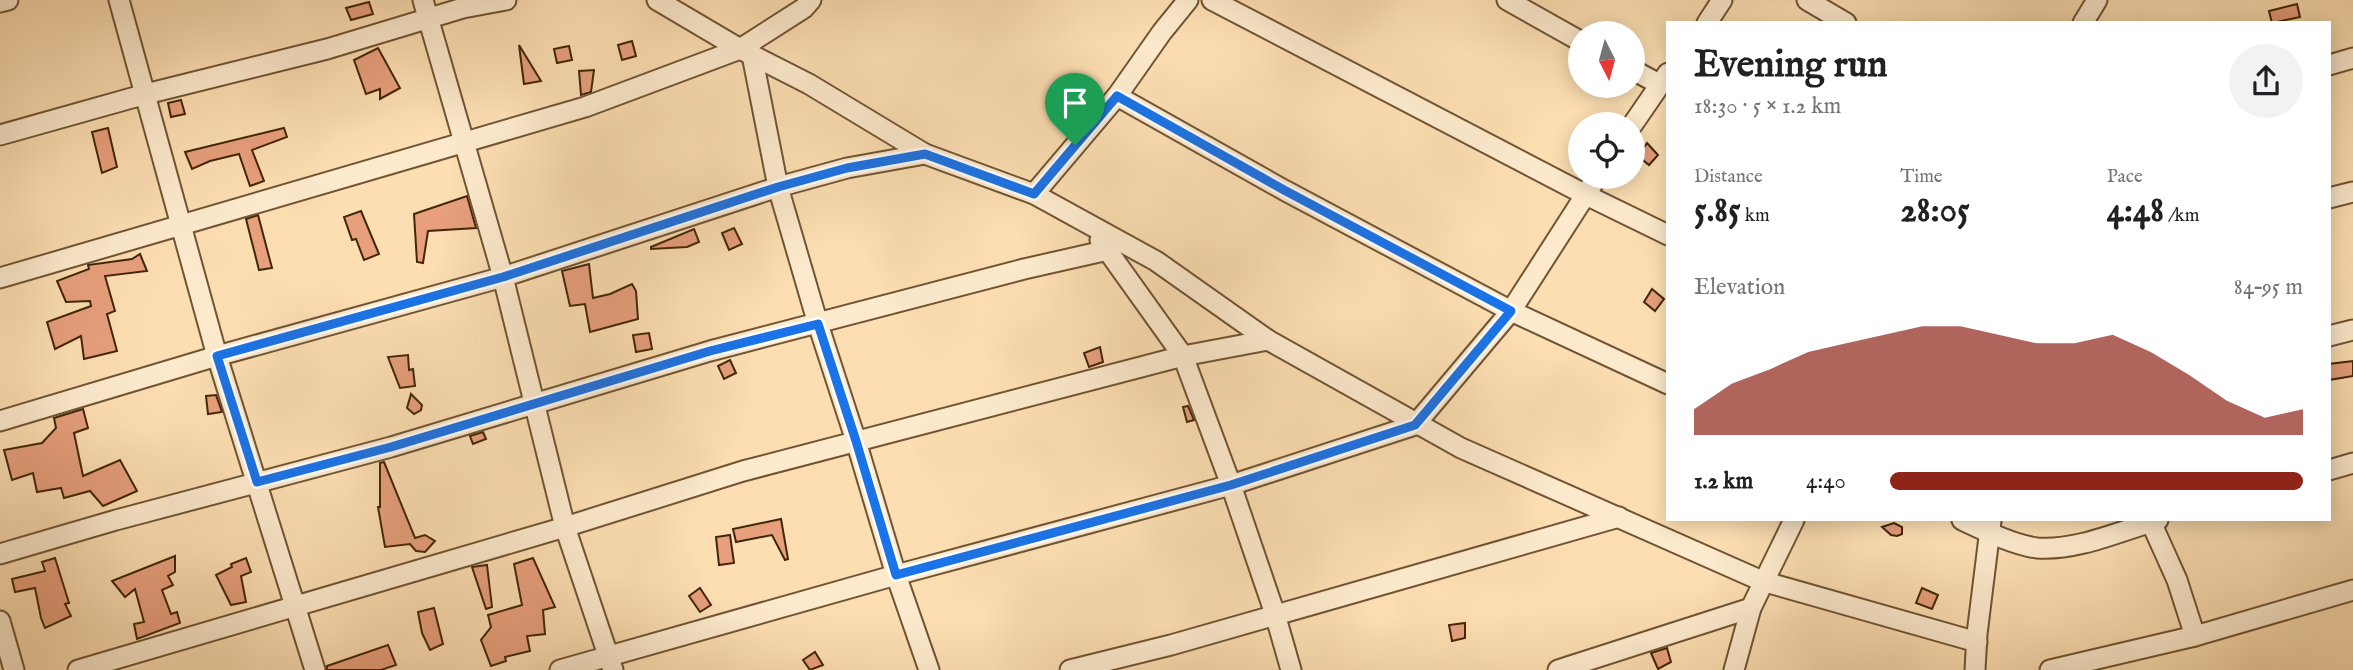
<!DOCTYPE html>
<meta charset="utf-8">
<style>
:root{--surface:#fff;--page:#f2f2f2;--text:#202124;--muted:#757577;--accent:#8f2418}
body{margin:0;font-family:"IM FELL English",serif;background:var(--page);color:var(--text);height:100vh;display:flex;flex-direction:column;font-size:26px;white-space:nowrap}
*{box-sizing:border-box;margin:0}
p{font-size:23px;color:var(--muted)}
.icon{flex:none;width:38px;height:38px;fill:none;stroke:currentColor;stroke-width:2;stroke-linecap:round;stroke-linejoin:round}
.map{position:relative;flex:1;overflow:hidden}
.side{position:absolute;left:1666px;top:21px;width:665px;height:500px;display:flex;flex-direction:column;background:var(--surface);border-radius:0px;box-shadow:0 4px 18px #0003}
.side>*{flex:none}
.needle{width:46px;rotate:174deg}
.buttons{position:absolute;left:1568px;top:21px;display:grid;gap:14px}
.buttons a{display:grid;place-items:center;width:77px;height:77px;border-radius:50%;background:var(--surface);box-shadow:0 4px 18px #0003;font-size:35px}
.pin{position:absolute;display:grid;place-items:center;width:60px;height:60px;color:#fff;margin:-72px -30px;border-radius:50% 50% 50% 0;rotate:-45deg;box-shadow:0 0 7px #0007}
.pin .icon{rotate:45deg}
.round{display:grid;place-items:center;flex:none;width:74px;height:74px;border-radius:37px;background:var(--page)}
.summary{display:flex;align-items:center;justify-content:space-between;height:119px;padding:0 28px}
h1{font-size:38px;font-weight:800;line-height:52px}
.stats{display:grid;grid-template-columns:repeat(3,1fr);gap:10px;height:119px;padding:7px 28px}
.stats div{display:grid;align-content:center}
.stats b{font-size:35px;font-weight:800}
.stats small{font-size:19px;font-weight:400}
.stats p{font-size:19px}
.chart{height:196px;padding:14px 28px}
.chart p{display:flex;justify-content:space-between}
.chart svg{width:100%;height:126px;margin-top:7px;fill:var(--accent);opacity:.7}
ul{padding:0 28px;list-style:none;font-size:23px}
li{display:grid;grid-template-columns:112px 84px 1fr;align-items:center;height:52px}
li i{height:18px;border-radius:9px;background:var(--accent)}
.map>svg:first-child{display:block}
.building{fill:#e79f7c;stroke:#422609;stroke-width:2}
.lines{fill:none;stroke-linecap:round;stroke-linejoin:round}
.street-casing{stroke:#705433;stroke-width:23}
.street{stroke:#fdeacd;stroke-width:19}
.route-casing{stroke:#fff;stroke-width:14}
.route{stroke:#1a73e8;stroke-width:9}
</style>
<div class="map">
<svg width="2353" height="670" viewBox="0 0 2353 670">
<rect width="100%" height="100%" fill="#fcdeb2"/>
<filter id="stains"><feTurbulence type="fractalNoise" baseFrequency=".00286" numOctaves="4"/><feColorMatrix values="0 0 0 0 .2 0 0 0 0 .09 0 0 0 0 .02 0 0 0 .5 -.17"/></filter>
<radialGradient id="worn" r=".72"><stop offset=".6" stop-color="#630" stop-opacity="0"/><stop offset="1" stop-color="#630" stop-opacity=".3"/></radialGradient>
<g class="building">
<path d="M 369,2 L 373,14 L 351,20 L 346,8 Z"/>
<path d="M 2297,4 L 2300,17 L 2272,23 L 2269,11 Z"/>
<path d="M 632,41 L 636,56 L 622,60 L 618,45 Z"/>
<path d="M 519,45 L 541,81 L 524,84 Z"/>
<path d="M 569,46 L 572,60 L 557,63 L 554,49 Z"/>
<path d="M 378,48 L 400,88 L 380,99 L 380,89 L 366,94 L 354,60 Z"/>
<path d="M 594,70 L 591,92 L 581,95 L 579,71 Z"/>
<path d="M 181,100 L 185,114 L 171,117 L 168,103 Z"/>
<path d="M 108,128 L 117,167 L 102,173 L 92,132 Z"/>
<path d="M 284,128 L 287,137 L 252,150 L 264,181 L 250,186 L 239,154 L 210,161 L 192,169 L 185,152 Z"/>
<path d="M 1647,143 L 1658,155 L 1649,165 L 1638,156 Z"/>
<path d="M 467,196 L 476,228 L 428,231 L 423,263 L 417,262 L 414,214 Z"/>
<path d="M 361,211 L 379,254 L 364,260 L 356,239 L 352,240 L 344,217 Z"/>
<path d="M 258,215 L 272,268 L 259,270 L 246,219 Z"/>
<path d="M 734,228 L 742,244 L 729,250 L 722,233 Z"/>
<path d="M 694,229 L 699,242 L 687,247 L 651,249 L 651,247 Z"/>
<path d="M 140,254 L 147,271 L 105,276 L 115,311 L 107,314 L 117,351 L 84,359 L 81,336 L 55,349 L 47,322 L 91,306 L 90,301 L 66,302 L 57,281 L 89,269 L 88,265 L 132,259 Z"/>
<path d="M 589,264 L 593,298 L 610,294 L 632,284 L 636,291 L 638,319 L 590,332 L 585,304 L 570,306 L 562,271 Z"/>
<path d="M 1652,289 L 1664,299 L 1655,311 L 1644,302 Z"/>
<path d="M 649,333 L 652,349 L 636,352 L 633,335 Z"/>
<path d="M 1100,347 L 1103,362 L 1089,367 L 1084,353 Z"/>
<path d="M 408,355 L 409,370 L 413,369 L 415,386 L 400,388 L 388,357 Z"/>
<path d="M 730,360 L 736,373 L 724,379 L 718,366 Z"/>
<path d="M 2353,361 L 2353,376 L 2329,380 L 2329,364 Z"/>
<path d="M 411,394 L 422,405 L 421,410 L 414,414 L 407,408 Z"/>
<path d="M 216,395 L 222,412 L 208,414 L 206,396 Z"/>
<path d="M 1188,406 L 1194,420 L 1187,422 L 1183,407 Z"/>
<path d="M 83,409 L 88,428 L 74,433 L 83,476 L 120,460 L 137,491 L 103,506 L 90,491 L 64,498 L 61,488 L 37,492 L 33,473 L 12,480 L 4,450 L 42,443 L 56,428 L 54,418 Z"/>
<path d="M 483,432 L 486,439 L 473,444 L 470,436 Z"/>
<path d="M 384,462 L 415,538 L 425,535 L 435,541 L 425,552 L 416,551 L 410,544 L 385,547 L 378,507 L 380,507 L 380,463 Z"/>
<path d="M 781,519 L 788,559 L 785,560 L 772,535 L 736,542 L 733,529 Z"/>
<path d="M 1894,523 L 1902,527 L 1902,534 L 1897,536 L 1891,535 L 1882,527 Z"/>
<path d="M 730,535 L 734,563 L 719,565 L 716,537 Z"/>
<path d="M 175,556 L 175,572 L 168,576 L 173,585 L 162,590 L 171,614 L 177,612 L 180,623 L 137,639 L 134,624 L 144,622 L 135,589 L 125,597 L 112,581 Z"/>
<path d="M 55,558 L 69,603 L 65,604 L 71,616 L 45,628 L 41,618 L 35,588 L 15,592 L 12,579 L 45,571 L 42,562 Z"/>
<path d="M 246,558 L 251,572 L 241,576 L 246,602 L 231,605 L 216,575 L 232,567 L 231,564 Z"/>
<path d="M 533,558 L 555,607 L 543,610 L 545,634 L 527,636 L 530,651 L 505,657 L 506,661 L 491,666 L 481,640 L 491,627 L 488,615 L 522,605 L 514,564 Z"/>
<path d="M 487,565 L 492,607 L 486,609 L 472,567 Z"/>
<path d="M 700,588 L 711,605 L 700,612 L 689,596 Z"/>
<path d="M 1922,588 L 1938,595 L 1932,609 L 1916,603 Z"/>
<path d="M 434,608 L 443,644 L 430,650 L 422,633 L 418,612 Z"/>
<path d="M 1465,623 L 1465,638 L 1452,641 L 1449,625 Z"/>
<path d="M 388,645 L 396,665 L 381,670 L 327,670 L 327,666 Z"/>
<path d="M 1667,648 L 1671,662 L 1658,669 L 1651,653 Z"/>
<path d="M 815,652 L 823,665 L 810,670 L 803,660 Z"/>
</g>
<g class="lines">
<g class="street-casing">
<g id="street">
<path d="M 119,0 L 217,356 L 315,670"/>
<path d="M 423,0 L 503,277 L 565,527 L 613,670"/>
<path d="M 657,0 L 740,49 L 809,84 L 925,154 L 1034,194 L 1156,261 L 1268,340 L 1461,448 L 1762,581 L 1977,642"/>
<path d="M 1212,0 L 1584,194 L 1668,235"/>
<path d="M 1507,0 L 1580,41"/>
<path d="M 1807,0 L 1846,23"/>
<path d="M 0,2 L 8,0"/>
<path d="M 1707,23 L 1722,0"/>
<path d="M 2083,23 L 2097,0"/>
<path d="M 752,55 L 778,187 L 818,324 L 856,441 L 896,575 L 929,670"/>
<path d="M 2329,65 L 2353,58"/>
<path d="M 1633,70 L 1659,84"/>
<path d="M 1117,96 L 1284,190 L 1511,311 L 1668,384"/>
<path d="M 1633,124 L 1668,73"/>
<path d="M 0,135 L 146,94 L 327,49 L 463,8 L 506,0"/>
<path d="M 1034,194 L 1117,96 L 1162,32 L 1188,0"/>
<path d="M 2329,198 L 2353,192"/>
<path d="M 1100,240 L 1183,356 L 1231,485 L 1275,614 L 1291,670"/>
<path d="M 0,278 L 585,107 L 740,49 L 804,8 L 811,0"/>
<path d="M 2329,336 L 2353,330"/>
<path d="M 0,421 L 217,356 L 503,277 L 778,187 L 847,168 L 925,154"/>
<path d="M 2329,470 L 2353,463"/>
<path d="M 1962,520 C 1983,530 2014,545 2037,548 C 2077,551 2120,531 2158,520"/>
<path d="M 2150,520 L 2177,580 L 2195,636"/>
<path d="M 0,554 L 116,520 L 391,447 L 710,351 L 1024,269 L 1108,250"/>
<path d="M 0,621 L 14,670"/>
<path d="M 78,670 L 565,527 L 743,471 L 1183,356 L 1268,340"/>
<path d="M 560,670 L 896,575 L 1231,485 L 1415,425 L 1511,311 L 1597,177"/>
<path d="M 1070,670 L 1171,645 L 1619,517"/>
<path d="M 1558,670 L 1751,608"/>
<path d="M 1734,670 L 1751,608 L 1794,520"/>
<path d="M 1975,670 L 1977,634 L 1991,521"/>
<path d="M 2050,670 L 2195,636 L 2353,590"/>
</g>
</g>
<use href="#street" class="street"/>
</g>
<g class="lines">
<g class="route-casing">
<path id="route" d="M 1117,96 L 1284,190 L 1511,311 L 1415,425 L 1231,485 L 896,575 L 856,441 L 818,324 L 710,351 L 391,447 L 257,482 L 217,356 L 503,277 L 778,187 L 847,168 L 925,154 L 1034,194 Z"/>
</g>
<use href="#route" class="route"/>
</g>
<rect width="100%" height="100%" filter="url(#stains)"/>
<rect width="100%" height="100%" fill="url(#worn)"/>
</svg>
<div class="buttons">
<a><svg class="needle" viewBox="-14 -14 28 28"><path d="M0-13l5 13h-10z" fill="#e53935"/><path d="M0 13l5-13h-10z" fill="#757577"/></svg></a>
<a><svg class="icon" aria-label="locate" viewBox="0 0 24 24"><circle cx="12" cy="12" r="6"/><path d="M12 2v4M12 18v4M2 12h4M18 12h4"/></svg></a>
</div>
<div class="pin" style="left:1075px;top:145px;background:#1e9e55"><svg class="icon" aria-label="arrive" viewBox="0 0 24 24"><path d="M6 21V4h12l-3 4 3 4H6"/></svg></div>
<section class="side">
<div class="summary"><div><h1>Evening run</h1><p>18:30 · 5 × 1.2 km</p></div><a class="round"><svg class="icon" aria-label="share" viewBox="0 0 24 24"><path d="M12 15V3M7 8l5-5 5 5M5 13v7h14v-7"/></svg></a></div>
<div class="stats">
<div><p>Distance</p><b>5.85<small> km</small></b></div>
<div><p>Time</p><b>28:05</b></div>
<div><p>Pace</p><b>4:48<small> /km</small></b></div>
</div>
<div class="chart"><p><span>Elevation</span>84–95 m</p>
<svg viewBox="0 0 160 44" preserveAspectRatio="none"><path d="M0 44V35L10 26L20 21L30 15L40 12L50 9L60 6L70 6L80 9L90 12L100 12L110 9L120 15L130 23L140 32L150 38L160 35V44z"/></svg>
</div>
<ul>
<li><b>1.2 km</b>4:40<i style="width:100%"></i></li>
</ul>
</section>
</div>
